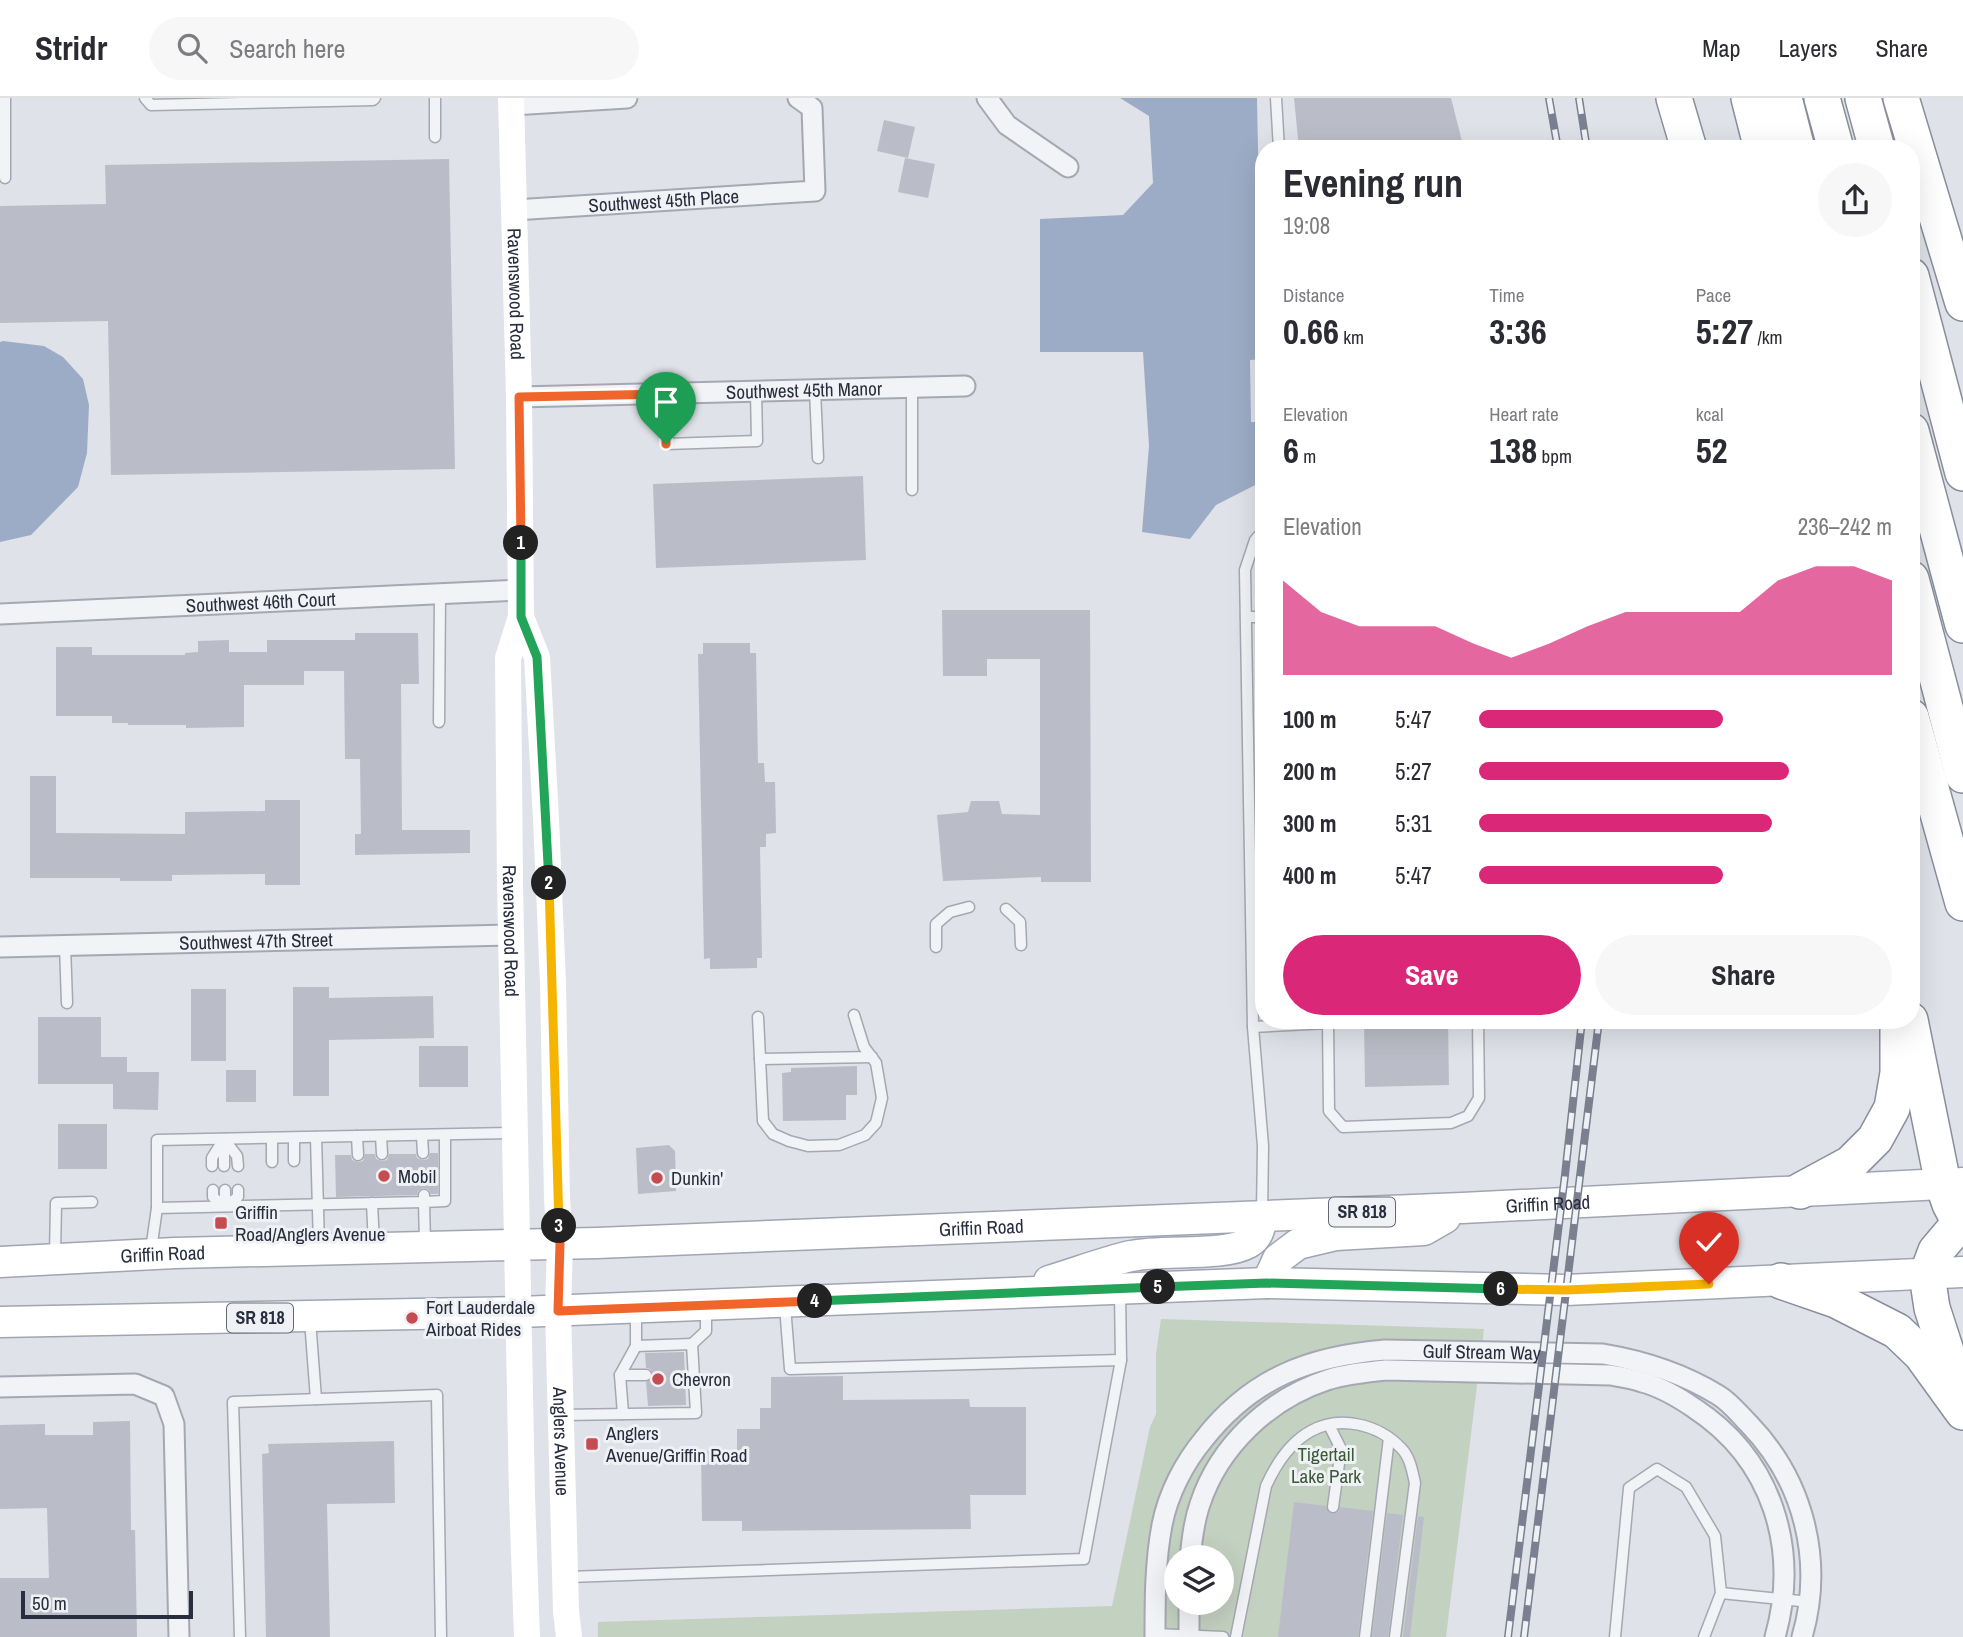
<!DOCTYPE html>
<meta charset="utf-8">
<style>
:root{--surface:#fff;--page:#f7f7f7;--text:#2b2b33;--muted:#7c7c81;--line:#e1e1e2;--accent:#db2777}
body{margin:0;font-family:"Archivo Narrow",sans-serif;background:var(--page);color:var(--text);height:100vh;display:flex;flex-direction:column;font-size:26px;white-space:nowrap}
*{box-sizing:border-box;margin:0}
p{font-size:23px;color:var(--muted)}
.icon{flex:none;width:38px;height:38px;fill:none;stroke:currentColor;stroke-width:2;stroke-linecap:round;stroke-linejoin:round}
.map{position:relative;flex:1;overflow:hidden}
.drawer{position:absolute;left:1255px;top:42px;width:665px;height:889px;display:flex;flex-direction:column;background:var(--surface);border-radius:28px;box-shadow:0 7px 28px #0002}
.drawer>*{flex:none}
.tools{position:absolute;left:1164px;top:1447px;display:grid;gap:14px}
.tools a{display:grid;place-items:center;width:70px;height:70px;border-radius:50%;background:var(--surface);box-shadow:0 7px 28px #0002;font-size:35px}
.scale{position:absolute;left:21px;bottom:18px;width:172px;box-sizing:border-box;padding-left:7px;border:4px solid #292e3e;border-top:0;font-size:19px;line-height:24px;white-space:nowrap;color:#292e3e;-webkit-text-stroke:5px #eff1f5;paint-order:stroke}
.pin{position:absolute;display:grid;place-items:center;width:60px;height:60px;color:#fff;margin:-72px -30px;border-radius:50% 50% 50% 0;rotate:-45deg;box-shadow:0 0 7px #0007}
.pin .icon{rotate:45deg}
.km{position:absolute;width:35px;height:35px;margin:-18px;border-radius:50%;background:#222;color:#fff;font-size:19px;line-height:35px;text-align:center}
.round{display:grid;place-items:center;flex:none;width:74px;height:74px;border-radius:37px;background:var(--page)}
.summary{display:flex;align-items:center;justify-content:space-between;height:119px;padding:0 28px}
h1{font-size:38px;font-weight:800;line-height:52px}
.figures{display:grid;grid-template-columns:repeat(3,1fr);gap:10px;height:119px;padding:7px 28px}
.figures div{display:grid;align-content:center}
.figures b{font-size:35px;font-weight:800}
.figures small{font-size:19px;font-weight:400}
.figures p{font-size:19px}
.chart{height:196px;padding:14px 28px}
.chart p{display:flex;justify-content:space-between}
.chart svg{width:100%;height:126px;margin-top:7px;fill:var(--accent);opacity:.7}
.cta{display:flex;gap:14px;margin-top:auto;padding:14px 28px}
.cta a{flex:1;height:80px;border-radius:42px;background:var(--accent);color:#fff;font-size:28px;font-weight:800;line-height:80px;text-align:center}
.cta a+a{background:var(--page);color:var(--text)}
ul{padding:0 28px;list-style:none;font-size:23px}
li{display:grid;grid-template-columns:112px 84px 1fr;align-items:center;height:52px}
li i{height:18px;border-radius:9px;background:var(--accent)}
header{display:flex;align-items:center;gap:42px;box-sizing:border-box;height:98px;padding:0 35px;background:var(--surface);border-bottom:2px solid var(--line)}
header strong{font-size:33px}
nav{display:flex;gap:38px;margin-inline-start:auto;font-size:24px}
.search{width:490px;height:63px;background:var(--page);display:flex;align-items:center;gap:18px;box-sizing:border-box;padding:0 24px;border-radius:38px;color:var(--muted);font-size:26px}
.map>svg:first-child{display:block}
.green{fill:#c3d1c1;fill-rule:evenodd}
.water{fill:#9dacc6}
.building{fill:#babdc7}
.lines{fill:none;stroke-linecap:round;stroke-linejoin:round}
.lane-casing{stroke:#a5a8b2;stroke-width:13}
.street-casing{stroke:#a5a8b2;stroke-width:23}
.primary-casing{stroke:#a0a5b3;stroke-width:33}
.highway-casing{stroke:#888e9d;stroke-width:38}
.lane{stroke:#f2f3f6;stroke-width:10}
.street{stroke:#f2f3f6;stroke-width:19}
.secondary{stroke:#fff;stroke-width:26}
.primary{stroke:#fff;stroke-width:30}
.highway{stroke:#fff;stroke-width:35}
.rail-casing{stroke:#7a8090;stroke-width:8}
.rail{stroke:#eff1f5;stroke-width:5;stroke-dasharray:16;stroke-linecap:butt}
.split-1-casing{stroke:#fff;stroke-width:14}
.split-2-casing{stroke:#fff;stroke-width:14}
.split-3-casing{stroke:#fff;stroke-width:14}
.split-4-casing{stroke:#fff;stroke-width:14}
.split-5-casing{stroke:#fff;stroke-width:14}
.split-6-casing{stroke:#fff;stroke-width:14}
.split-7-casing{stroke:#fff;stroke-width:14}
.split-1{stroke:#f0652b;stroke-width:9}
.split-2{stroke:#22a559;stroke-width:9}
.split-3{stroke:#f5b400;stroke-width:9}
.split-4{stroke:#f0652b;stroke-width:9}
.split-5{stroke:#22a559;stroke-width:9}
.split-6{stroke:#22a559;stroke-width:9}
.split-7{stroke:#f5b400;stroke-width:9}
.poi-dot{fill:#c54c50;stroke:#eff1f5;stroke-width:2.5}
.labels{text-anchor:middle;stroke-width:6;stroke-linejoin:round;paint-order:stroke}
.shield{fill:#eff1f5;stroke:#646875;stroke-width:2}
.shield-label{font-size:18px;font-weight:bold;fill:#292e3e}
.street-label{font-size:19px;fill:#292e3e;stroke:#eff1f5}
.poi-label{font-size:19px;fill:#292e3e;stroke:#eff1f5;text-anchor:start}
.park-label{font-size:19px;fill:#3a5937;stroke:#eff1f5}
</style>
<header>
<strong>Stridr</strong>
<div class="search"><svg class="icon" aria-label="search" viewBox="0 0 24 24"><circle cx="10" cy="10" r="6"/><path d="M15 15l6 6"/></svg>Search here</div>
<nav><a>Map</a><a>Layers</a><a>Share</a></nav>
</header>
<div class="map">
<svg width="1963" height="1539" viewBox="0 0 1963 1539">
<rect width="100%" height="100%" fill="#dfe2e8"/>
<path class="green" d="M 1161,1221 L 1484,1231 L 1446,1539 L 598,1539 L 598,1524 L 1112,1508 L 1150,1329 L 1156,1316 L 1156,1256 ZM 1176,1460 L 1222,1460 L 1222,1505 L 1176,1505 Z"/>
<g class="water">
<path d="M 1120,0 L 1257,0 L 1259,102 L 1264,102 L 1264,261 L 1250,262 L 1251,324 L 1263,324 L 1263,383 L 1216,407 L 1190,441 L 1142,434 L 1149,348 L 1143,254 L 1040,254 L 1040,121 L 1123,117 L 1153,85 L 1149,18 Z"/>
<path d="M 3,243 L 44,248 L 63,259 L 83,281 L 89,307 L 87,355 L 78,389 L 31,437 L 0,444 L 0,244 Z"/>
</g>
<g class="building">
<path d="M 1294,0 L 1451,0 L 1464,51 L 1299,51 Z"/>
<path d="M 884,22 L 915,29 L 908,60 L 877,53 Z"/>
<path d="M 905,60 L 935,66 L 928,100 L 898,94 Z"/>
<path d="M 449,61 L 455,371 L 111,377 L 108,223 L 0,225 L 0,108 L 106,106 L 105,67 Z"/>
<path d="M 863,378 L 866,462 L 656,470 L 653,386 Z"/>
<path d="M 942,512 L 1090,512 L 1091,784 L 1041,784 L 1041,779 L 943,783 L 937,717 L 968,714 L 971,703 L 999,703 L 1002,716 L 1040,717 L 1040,561 L 987,561 L 987,578 L 943,578 Z"/>
<path d="M 355,535 L 418,535 L 419,586 L 401,586 L 402,732 L 470,732 L 470,755 L 355,757 L 355,736 L 361,736 L 360,661 L 345,661 L 344,573 L 304,573 L 304,587 L 244,587 L 244,629 L 186,630 L 186,627 L 128,627 L 128,625 L 112,625 L 112,618 L 56,618 L 56,549 L 92,549 L 92,557 L 185,557 L 185,555 L 198,554 L 198,543 L 229,542 L 229,554 L 267,554 L 267,542 L 355,542 Z"/>
<path d="M 703,545 L 750,545 L 750,555 L 756,555 L 758,665 L 764,665 L 765,684 L 775,684 L 776,735 L 766,736 L 766,749 L 760,749 L 762,860 L 757,860 L 757,870 L 710,871 L 710,860 L 704,861 L 698,556 L 703,556 Z"/>
<path d="M 30,678 L 56,678 L 56,735 L 185,736 L 185,714 L 265,713 L 265,702 L 300,702 L 300,787 L 265,787 L 265,776 L 172,777 L 172,783 L 120,783 L 120,780 L 30,780 Z"/>
<path d="M 293,889 L 329,889 L 329,900 L 433,898 L 434,940 L 329,942 L 329,998 L 293,998 Z"/>
<rect x="191" y="891" width="35" height="72"/>
<path d="M 38,919 L 101,919 L 101,959 L 127,959 L 127,974 L 159,974 L 158,1012 L 113,1011 L 113,986 L 38,986 Z"/>
<path d="M 1364,922 L 1448,922 L 1449,987 L 1365,989 Z"/>
<rect x="419" y="948" width="49" height="41"/>
<path d="M 857,968 L 857,997 L 846,997 L 846,1022 L 783,1023 L 782,975 L 791,974 L 791,970 Z"/>
<rect x="226" y="972" width="30" height="32"/>
<rect x="58" y="1026" width="49" height="45"/>
<path d="M 669,1047 L 675,1053 L 676,1093 L 638,1096 L 636,1050 Z"/>
<path d="M 430,1055 L 438,1055 L 438,1096 L 431,1096 L 428,1091 L 423,1090 L 418,1093 L 417,1097 L 336,1099 L 335,1057 L 351,1057 L 352,1062 L 358,1064 L 363,1063 L 365,1056 L 375,1056 L 376,1061 L 382,1063 L 387,1062 L 389,1056 L 416,1056 L 417,1060 L 423,1062 L 428,1061 Z"/>
<path d="M 684,1254 L 686,1307 L 648,1308 L 646,1284 L 652,1281 L 653,1276 L 650,1271 L 646,1270 L 645,1255 Z"/>
<path d="M 843,1278 L 843,1302 L 969,1301 L 970,1309 L 1026,1309 L 1026,1397 L 970,1397 L 971,1431 L 742,1433 L 742,1423 L 702,1423 L 701,1353 L 737,1353 L 737,1331 L 760,1331 L 760,1310 L 771,1310 L 771,1279 Z"/>
<path d="M 130,1323 L 131,1432 L 135,1432 L 137,1539 L 0,1539 L 0,1480 L 49,1480 L 47,1410 L 0,1411 L 0,1327 L 45,1326 L 45,1337 L 93,1337 L 93,1324 Z"/>
<path d="M 394,1343 L 395,1405 L 327,1406 L 330,1539 L 266,1539 L 262,1356 L 269,1355 L 268,1346 Z"/>
<path d="M 1294,1404 L 1326,1408 L 1328,1414 L 1333,1416 L 1338,1414 L 1340,1409 L 1373,1413 L 1358,1539 L 1278,1539 Z"/>
<path d="M 1387,1415 L 1403,1417 L 1388,1539 L 1372,1539 Z"/>
<path d="M 1418,1418 L 1424,1419 L 1410,1539 L 1403,1539 Z"/>
</g>
<g class="lines">
<g class="lane-casing">
<g id="lane">
<path d="M 5,0 L 5,80"/>
<path d="M 145,0 L 151,7 L 373,2 L 375,0"/>
<path d="M 435,0 L 435,39"/>
<path d="M 1276,0 L 1279,51"/>
<path d="M 912,289 L 912,392"/>
<path d="M 815,292 L 818,360"/>
<path d="M 666,296 L 666,346 L 757,343 L 756,293"/>
<path d="M 1246,519 L 1264,519"/>
<path d="M 439,624 L 440,496"/>
<path d="M 1006,811 L 1020,824 L 1021,847"/>
<path d="M 65,847 L 67,905"/>
<path d="M 936,849 L 936,826 L 950,814 L 969,809"/>
<path d="M 758,919 L 763,1023 L 773,1036 L 789,1043 L 808,1048 L 839,1047 L 865,1037 L 876,1025 L 882,1000 L 876,965 L 864,949 L 854,917"/>
<path d="M 1253,929 L 1328,925 L 1329,1013 L 1343,1029 L 1451,1025 L 1468,1018 L 1479,1000 L 1478,922"/>
<path d="M 760,961 L 872,959"/>
<path d="M 357,1038 L 358,1057"/>
<path d="M 381,1038 L 382,1056"/>
<path d="M 422,1038 L 423,1055"/>
<path d="M 316,1039 L 319,1148"/>
<path d="M 272,1040 L 272,1064"/>
<path d="M 294,1040 L 294,1063"/>
<path d="M 224,1041 L 237,1058 L 238,1068"/>
<path d="M 224,1041 L 224,1068"/>
<path d="M 212,1068 L 212,1060 L 224,1041"/>
<path d="M 213,1092 L 213,1099 L 224,1108"/>
<path d="M 225,1092 L 225,1108"/>
<path d="M 372,1105 L 374,1146"/>
<path d="M 225,1108 L 238,1099 L 238,1092"/>
<path d="M 157,1110 L 424,1104 L 424,1097"/>
<path d="M 1262,1114 L 1263,1048 L 1253,929 L 1245,472 L 1255,442 L 1264,432"/>
<path d="M 425,1146 L 424,1104 L 445,1103 L 445,1037"/>
<path d="M 151,1152 L 157,1110 L 157,1042 L 515,1035"/>
<path d="M 55,1157 L 56,1105 L 92,1104"/>
<path d="M 785,1208 L 790,1271 L 1121,1262"/>
<path d="M 310,1222 L 316,1301"/>
<path d="M 692,1246 L 706,1233 L 706,1211"/>
<path d="M 620,1277 L 646,1277"/>
<path d="M 623,1316 L 620,1277 L 636,1248"/>
<path d="M 561,1317 L 696,1315 L 692,1246 L 636,1248 L 636,1211"/>
<path d="M 1329,1327 L 1341,1351 L 1333,1409"/>
<path d="M 568,1479 L 1084,1461 L 1121,1262 L 1120,1195"/>
<path d="M 1721,1495 L 1810,1504"/>
<path d="M 1155,1536 L 1223,1539"/>
<path d="M 240,1539 L 233,1304 L 437,1297 L 441,1539"/>
<path d="M 1236,1539 L 1266,1388 C 1276,1366 1289,1345 1311,1333 C 1340,1317 1378,1326 1401,1350 C 1410,1359 1412,1372 1415,1385 L 1395,1539"/>
<path d="M 1365,1539 L 1389,1340"/>
<path d="M 1615,1539 L 1629,1390 L 1657,1371 L 1686,1389 L 1715,1438 L 1721,1495 L 1704,1539"/>
</g>
</g>
<g class="street-casing">
<g id="street">
<path d="M 987,0 L 1007,27 L 1068,69"/>
<path d="M 512,7 L 627,0"/>
<path id="s1" d="M 514,112 L 815,93 L 812,10 L 798,0"/>
<path id="s2" d="M 519,299 L 965,288"/>
<path id="s3" d="M 0,516 L 521,492"/>
<path id="s4" d="M 0,849 L 510,837"/>
<path d="M 0,1289 L 135,1286 L 164,1298 L 174,1326 L 179,1539"/>
<path d="M 1190,1460 C 1192,1441 1194,1423 1200,1406 C 1219,1348 1269,1301 1327,1282 C 1346,1276 1366,1274 1386,1272 L 1610,1277 C 1621,1279 1632,1280 1642,1284 C 1661,1289 1678,1299 1694,1310 C 1772,1361 1800,1450 1775,1539"/>
<path id="s5" d="M 1155,1539 C 1155,1502 1155,1464 1162,1427 C 1168,1396 1184,1365 1204,1341 C 1252,1280 1310,1258 1385,1252 L 1603,1256 C 1645,1263 1682,1275 1718,1297 C 1730,1304 1740,1317 1749,1326 C 1804,1383 1824,1463 1802,1539"/>
<path d="M 1189,1539 L 1189,1505"/>
</g>
</g>
<g class="primary-casing">
<g id="primary">
<path id="s8" d="M 0,1164 L 175,1155 L 597,1145 L 1462,1110 L 1963,1085"/>
<path d="M 1049,1183 C 1076,1175 1104,1164 1131,1158 C 1163,1151 1223,1159 1248,1145 C 1259,1139 1260,1129 1262,1118"/>
<path d="M 1267,1185 L 1278,1161 L 1298,1146 L 1336,1137 L 1424,1132 L 1445,1120"/>
<path d="M 0,1224 L 519,1214 L 1267,1185 L 1566,1192 L 1963,1174"/>
</g>
</g>
<g class="highway-casing">
<g id="highway">
<path d="M 1674,0 L 1689,51"/>
<path d="M 1749,0 L 1762,51"/>
<path d="M 1784,0 L 1797,51"/>
<path d="M 1822,0 L 1836,51"/>
<path d="M 1863,0 L 1877,51"/>
<path d="M 1901,0 L 1963,205"/>
<path d="M 1911,178 L 1963,375"/>
<path d="M 1911,333 L 1963,527"/>
<path d="M 1911,481 L 1963,677"/>
<path d="M 1911,619 L 1963,805"/>
<path d="M 1910,922 L 1943,1086 L 1950,1106 L 1963,1131"/>
<path d="M 1800,1093 L 1850,1066 L 1875,1041 L 1892,1010 L 1898,975 L 1898,933"/>
<path d="M 1781,1183 L 1836,1202 L 1897,1233 L 1921,1256 L 1963,1314"/>
<path d="M 1958,1290 L 1932,1210 L 1927,1177 L 1936,1153 L 1963,1121"/>
</g>
</g>
<use href="#lane" class="lane"/>
<use href="#street" class="street"/>
<g class="secondary">
<path id="s6" d="M 511,0 L 519,299 L 521,519 L 508,560 L 510,784 L 522,1398 L 527,1539"/>
<path id="s7" d="M 521,519 L 537,559 L 546,721 L 553,885 L 557,1101 L 560,1146 L 558,1213 L 566,1513 L 569,1539"/>
</g>
<use href="#primary" class="primary"/>
<use href="#highway" class="highway"/>
<g class="rail-casing">
<g id="rail">
<path d="M 1549,0 L 1558,51"/>
<path d="M 1579,0 L 1587,51"/>
<path d="M 1508,1539 L 1565,1077 L 1582,922"/>
<path d="M 1524,1539 L 1599,922"/>
</g>
</g>
<use href="#rail" class="rail"/>
</g>
<g class="lines">
<g class="split-1-casing">
<path id="split-1" d="M 521,445 L 519,299 L 666,296 L 666,346"/>
</g>
<g class="split-2-casing">
<path id="split-2" d="M 521,445 L 521,519 L 537,559 L 549,785"/>
</g>
<g class="split-3-casing">
<path id="split-3" d="M 549,785 L 559,1128"/>
</g>
<g class="split-4-casing">
<path id="split-4" d="M 559,1128 L 560,1146 L 558,1213 L 815,1203"/>
</g>
<g class="split-5-casing">
<path id="split-5" d="M 815,1203 L 1158,1189"/>
</g>
<g class="split-6-casing">
<path id="split-6" d="M 1158,1189 L 1267,1185 L 1501,1191"/>
</g>
<g class="split-7-casing">
<path id="split-7" d="M 1501,1191 L 1566,1192 L 1709,1186"/>
</g>
<use href="#split-1" class="split-1"/>
<use href="#split-2" class="split-2"/>
<use href="#split-3" class="split-3"/>
<use href="#split-4" class="split-4"/>
<use href="#split-5" class="split-5"/>
<use href="#split-6" class="split-6"/>
<use href="#split-7" class="split-7"/>
</g>
<g class="poi-dot">
<circle cx="384" cy="1078" r="7"/>
<circle cx="657" cy="1080" r="7"/>
<rect x="214" y="1118" width="14" height="14" rx="3.5"/>
<circle cx="412" cy="1220" r="7"/>
<circle cx="658" cy="1281" r="7"/>
<rect x="585" y="1339" width="14" height="14" rx="3.5"/>
</g>
<g class="labels">
<g class="shield">
<rect x="1329" y="1099.5" width="66" height="29" rx="5"/>
<rect x="227" y="1205.5" width="66" height="29" rx="5"/>
</g>
<g class="shield-label">
<text x="1362" y="1120">SR 818</text>
<text x="260" y="1226">SR 818</text>
</g>
<g class="street-label">
<text dy="7" stroke="none"><textPath href="#s1" startOffset="150">Southwest 45th Place</textPath></text>
<text dy="7" stroke="none"><textPath href="#s6" startOffset="196">Ravenswood Road</textPath></text>
<text dy="7" stroke="none"><textPath href="#s2" startOffset="285">Southwest 45th Manor</textPath></text>
<text dy="7" stroke="none"><textPath href="#s3" startOffset="261">Southwest 46th Court</textPath></text>
<text dy="7" stroke="none"><textPath href="#s6" startOffset="835">Ravenswood Road</textPath></text>
<text dy="7" stroke="none"><textPath href="#s4" startOffset="256">Southwest 47th Street</textPath></text>
<text dy="7" stroke="none"><textPath href="#s8" startOffset="1549">Griffin Road</textPath></text>
<text dy="7" stroke="none"><textPath href="#s8" startOffset="982">Griffin Road</textPath></text>
<text dy="7" stroke="none"><textPath href="#s8" startOffset="163">Griffin Road</textPath></text>
<text dy="7" stroke="none"><textPath href="#s5" startOffset="514">Gulf Stream Way</textPath></text>
<text dy="7" stroke="none"><textPath href="#s7" startOffset="828">Anglers Avenue</textPath></text>
</g>
<g class="poi-label">
<text x="398" y="1085">Mobil</text>
<text x="671" y="1087">Dunkin'</text>
<text x="235" y="1121">Griffin<tspan x="235" dy="22">Road/Anglers Avenue</tspan></text>
<text x="426" y="1216">Fort Lauderdale<tspan x="426" dy="22">Airboat Rides</tspan></text>
<text x="672" y="1288">Chevron</text>
<text x="606" y="1342">Anglers<tspan x="606" dy="22">Avenue/Griffin Road</tspan></text>
</g>
<g class="park-label">
<text x="1326" y="1363">Tigertail<tspan x="1326" dy="22">Lake Park</tspan></text>
</g>
</g>
</svg>
<div class="tools">
<a><svg class="icon" aria-label="layers" viewBox="0 0 24 24"><path d="M12 4l9 5-9 5-9-5zM3 14l9 5 9-5"/></svg></a>
</div>
<div class="scale">50 m</div>
<div class="pin" style="left:666px;top:346px;background:#1e9e55"><svg class="icon" aria-label="arrive" viewBox="0 0 24 24"><path d="M6 21V4h12l-3 4 3 4H6"/></svg></div>
<div class="pin" style="left:1709px;top:1186px;background:#d93025"><svg class="icon" aria-label="check" viewBox="0 0 24 24"><path d="M5 12l5 5 9-10"/></svg></div>
<b class="km" style="left:521px;top:445px">1</b>
<b class="km" style="left:549px;top:785px">2</b>
<b class="km" style="left:559px;top:1128px">3</b>
<b class="km" style="left:815px;top:1203px">4</b>
<b class="km" style="left:1158px;top:1189px">5</b>
<b class="km" style="left:1501px;top:1191px">6</b>
<section class="drawer">
<div class="summary"><div><h1>Evening run</h1><p>19:08</p></div><a class="round"><svg class="icon" aria-label="share" viewBox="0 0 24 24"><path d="M12 15V3M7 8l5-5 5 5M5 13v7h14v-7"/></svg></a></div>
<div class="figures">
<div><p>Distance</p><b>0.66<small> km</small></b></div>
<div><p>Time</p><b>3:36</b></div>
<div><p>Pace</p><b>5:27<small> /km</small></b></div>
</div>
<div class="figures">
<div><p>Elevation</p><b>6<small> m</small></b></div>
<div><p>Heart rate</p><b>138<small> bpm</small></b></div>
<div><p>kcal</p><b>52</b></div>
</div>
<div class="chart"><p><span>Elevation</span>236–242 m</p>
<svg viewBox="0 0 160 44" preserveAspectRatio="none"><path d="M0 44V11L10 22L20 27L30 27L40 27L50 33L60 38L70 33L80 27L90 22L100 22L110 22L120 22L130 11L140 6L150 6L160 11V44z"/></svg>
</div>
<ul>
<li><b>100 m</b>5:47<i style="width:59%"></i></li>
<li><b>200 m</b>5:27<i style="width:75%"></i></li>
<li><b>300 m</b>5:31<i style="width:71%"></i></li>
<li><b>400 m</b>5:47<i style="width:59%"></i></li>
</ul>
<div class="cta"><a>Save</a><a>Share</a></div>
</section>
</div>
